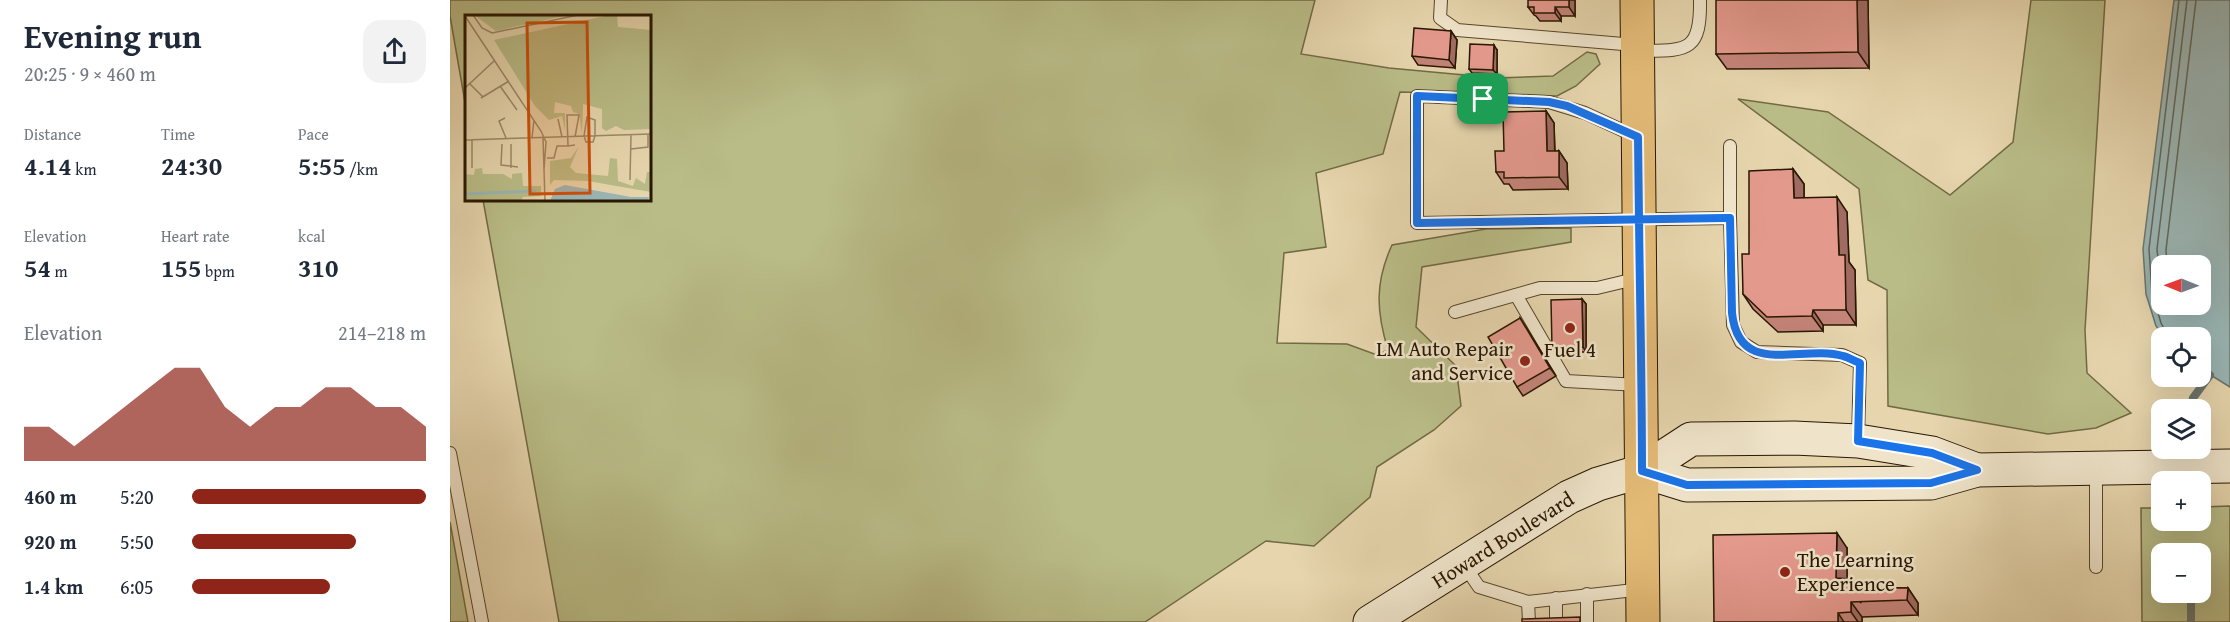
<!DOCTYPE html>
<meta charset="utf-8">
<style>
:root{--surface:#fff;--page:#f2f2f3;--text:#1f2937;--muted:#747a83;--accent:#8f2418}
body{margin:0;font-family:"Gentium Book Plus",serif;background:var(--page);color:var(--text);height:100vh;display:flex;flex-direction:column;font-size:22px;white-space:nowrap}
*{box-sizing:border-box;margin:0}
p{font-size:20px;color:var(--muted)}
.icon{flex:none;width:33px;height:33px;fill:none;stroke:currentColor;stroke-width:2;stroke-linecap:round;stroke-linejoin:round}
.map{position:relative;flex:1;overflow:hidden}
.drawer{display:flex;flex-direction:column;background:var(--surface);width:450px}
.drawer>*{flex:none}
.needle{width:39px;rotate:271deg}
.controls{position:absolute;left:1701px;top:255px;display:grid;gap:12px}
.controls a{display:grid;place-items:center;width:60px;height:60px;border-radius:12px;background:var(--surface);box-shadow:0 6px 24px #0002;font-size:30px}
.pin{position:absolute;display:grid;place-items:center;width:51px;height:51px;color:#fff;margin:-26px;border-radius:12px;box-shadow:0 3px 9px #0006}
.round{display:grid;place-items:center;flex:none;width:63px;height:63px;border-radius:18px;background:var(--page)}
.summary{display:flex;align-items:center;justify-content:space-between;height:102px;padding:0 24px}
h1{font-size:33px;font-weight:800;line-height:45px}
.metrics{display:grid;grid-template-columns:repeat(3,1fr);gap:9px;height:102px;padding:6px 24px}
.metrics div{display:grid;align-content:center}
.metrics b{font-size:26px;font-weight:800}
.metrics small{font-size:16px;font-weight:400}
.metrics p{font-size:16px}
.chart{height:168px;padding:12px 24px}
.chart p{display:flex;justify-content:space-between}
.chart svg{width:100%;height:108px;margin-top:6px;fill:var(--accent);opacity:.7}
ul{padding:0 24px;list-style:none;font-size:20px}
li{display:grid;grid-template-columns:96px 72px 1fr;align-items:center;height:45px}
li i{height:15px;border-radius:8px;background:var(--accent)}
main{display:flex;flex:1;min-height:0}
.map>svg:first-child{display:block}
.green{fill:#b9bc87;stroke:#716a44;stroke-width:1.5;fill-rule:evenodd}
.water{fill:#9ab6b5;stroke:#6d766d;stroke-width:1.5;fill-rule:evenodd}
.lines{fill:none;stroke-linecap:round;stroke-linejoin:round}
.shore{stroke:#62665a;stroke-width:1.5}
.stream{stroke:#6d766d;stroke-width:8}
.lane-casing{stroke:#58462b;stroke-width:14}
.secondary-casing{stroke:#291700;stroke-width:35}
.primary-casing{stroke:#291700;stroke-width:35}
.lane{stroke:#efe4ca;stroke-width:12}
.secondary{stroke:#efe4ca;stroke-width:33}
.primary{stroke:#e3ba76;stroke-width:33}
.wall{fill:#c48479;stroke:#291700;stroke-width:1.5}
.shaded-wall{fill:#a06b63;stroke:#291700;stroke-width:1.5}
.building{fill:#e4998d;stroke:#291700;stroke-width:1.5}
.route-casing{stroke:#fff;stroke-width:12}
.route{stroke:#1a73e8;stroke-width:8}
.poi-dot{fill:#8f2418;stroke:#efe4ca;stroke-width:2}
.labels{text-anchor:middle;stroke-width:5;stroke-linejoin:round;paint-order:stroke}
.poi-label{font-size:21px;fill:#291700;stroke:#efe4ca;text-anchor:end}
.street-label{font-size:21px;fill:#291700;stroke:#efe4ca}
.inset-river{fill:none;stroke:#9ab6b5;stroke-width:3}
.inset-road{fill:none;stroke:#9a8968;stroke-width:1.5}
.view{fill:#cb4f0a;fill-opacity:0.15;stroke:#cb4f0a;stroke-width:3}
.inset-edge{fill:none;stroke:#291700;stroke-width:3}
</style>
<main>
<section class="drawer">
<div class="summary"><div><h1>Evening run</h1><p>20:25 · 9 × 460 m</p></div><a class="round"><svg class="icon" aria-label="share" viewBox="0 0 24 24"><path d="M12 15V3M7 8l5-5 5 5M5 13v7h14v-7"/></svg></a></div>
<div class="metrics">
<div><p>Distance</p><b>4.14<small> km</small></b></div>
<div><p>Time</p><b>24:30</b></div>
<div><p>Pace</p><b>5:55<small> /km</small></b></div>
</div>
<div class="metrics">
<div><p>Elevation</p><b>54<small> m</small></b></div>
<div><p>Heart rate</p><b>155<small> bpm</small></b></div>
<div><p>kcal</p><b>310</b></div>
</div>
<div class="chart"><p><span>Elevation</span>214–218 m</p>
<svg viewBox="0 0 160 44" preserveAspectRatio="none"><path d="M0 44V30L10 30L20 38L30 30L40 22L50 14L60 6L70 6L80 22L90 30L100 22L110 22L120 14L130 14L140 22L150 22L160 30V44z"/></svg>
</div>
<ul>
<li><b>460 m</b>5:20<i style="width:100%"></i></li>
<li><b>920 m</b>5:50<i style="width:70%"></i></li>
<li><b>1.4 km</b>6:05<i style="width:59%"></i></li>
</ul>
</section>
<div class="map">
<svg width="1780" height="622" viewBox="0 0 1780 622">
<rect width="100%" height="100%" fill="#e6d5ad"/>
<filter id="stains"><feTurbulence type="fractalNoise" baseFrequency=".00333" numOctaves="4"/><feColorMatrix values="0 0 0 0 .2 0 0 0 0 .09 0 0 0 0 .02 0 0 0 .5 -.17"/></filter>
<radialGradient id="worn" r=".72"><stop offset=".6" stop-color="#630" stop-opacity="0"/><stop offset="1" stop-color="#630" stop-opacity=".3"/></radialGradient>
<g class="green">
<path d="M 0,0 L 865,0 L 851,54 L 939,68 L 1047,78 L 1103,76 L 1137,52 L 1146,54 L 1150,64 L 1126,86 L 1107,96 L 950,92 L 933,154 L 866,173 L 876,247 L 834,253 L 827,343 L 897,344 L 927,355 L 938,350 C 926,311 925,282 942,245 L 1036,229 L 1121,228 L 1121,242 L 972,267 L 966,327 L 1006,366 L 1011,406 L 984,430 L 927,467 L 920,497 L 864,546 L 816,541 L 695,622 L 109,622 L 33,200 L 200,200 L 200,16 L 16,16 L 16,108 L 0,16 Z"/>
<path d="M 1581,0 L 1655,0 L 1635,330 L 1637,373 L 1681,413 L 1646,428 L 1598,434 L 1438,406 L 1437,290 L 1418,280 L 1409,189 L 1288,99 L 1378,112 L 1500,195 L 1563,142 Z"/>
<path d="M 1780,506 L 1780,622 L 1692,622 L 1691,508 L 1711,508 L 1712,520 L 1750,520 L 1751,507 ZM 1712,554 L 1750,554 L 1750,592 L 1712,592 Z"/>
<path d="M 0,522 L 18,622 L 0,622 Z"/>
</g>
<path class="water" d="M 1724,0 L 1780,0 L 1780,387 L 1751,369 L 1750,338 L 1714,337 L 1706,326 L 1696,294 L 1693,249 ZM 1712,266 L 1750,266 L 1750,304 L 1712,304 Z"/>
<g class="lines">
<g class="shore">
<path d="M 1717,266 L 1716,250 L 1746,0"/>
<path d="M 1712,299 L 1707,249 L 1737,0"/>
<path d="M 1719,338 L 1711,323 L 1702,293 L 1699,249 L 1729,0"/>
</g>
<g class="stream">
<path d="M 1743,398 L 1760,375"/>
<path d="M 1741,592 L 1741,622"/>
</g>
<g class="lane-casing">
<g id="lane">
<path d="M 991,0 L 990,18 L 1007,30 L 1185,45"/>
<path d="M 1188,51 C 1236,50 1251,54 1250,0"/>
<path d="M 1187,137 L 1135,113 L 1099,102 L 967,96 L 967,223 L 1280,218 L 1280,146"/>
<path d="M 1280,218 L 1283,325 L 1291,342 L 1307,352 L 1392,355 L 1410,363 L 1408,439"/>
<path d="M 1066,295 L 1116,381 L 1189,385"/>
<path d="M 1005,312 L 1090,288 L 1147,288 L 1189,278"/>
<path d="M 0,453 L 32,622"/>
<path d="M 1014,565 L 1029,587 L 1078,602 L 1193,589"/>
<path d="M 1646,567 L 1646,469"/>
<path d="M 1137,594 L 1137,622"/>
<path d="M 1106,598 L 1106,622"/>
<path d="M 1078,602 L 1079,622"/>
</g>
</g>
<g class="secondary-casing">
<g id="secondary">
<path d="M 1192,471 L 1237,485 L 1481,483 L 1527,470 L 1780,466"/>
<path d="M 920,622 L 1119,497 L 1148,484 L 1192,471 L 1241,439 L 1344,438 L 1408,441 L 1482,453 L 1527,470"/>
</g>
</g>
<g class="primary-casing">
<path id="primary" d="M 1187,0 L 1193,622"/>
</g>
<use href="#lane" class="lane"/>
<use href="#secondary" class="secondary"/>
<use href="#primary" class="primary"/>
</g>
<g class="wall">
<path d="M 1125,0 L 1125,16 L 1111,16 L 1111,21 L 1090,21 L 1086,16 L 1084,15 L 1078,7 Z"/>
<path d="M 1418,0 L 1419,68 L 1277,69 L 1266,54 Z"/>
<path d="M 1001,31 L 1007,40 L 1005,68 L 968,65 L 962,56 Z"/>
<path d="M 1047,50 L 1047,74 L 1022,73 L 1019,69 Z"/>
<path d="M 1096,111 L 1104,123 L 1105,151 L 1109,151 L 1117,163 L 1118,189 L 1063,190 L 1059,184 L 1054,184 L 1046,172 L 1054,151 Z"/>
<path d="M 1343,169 L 1354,184 L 1354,198 L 1397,212 L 1399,262 L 1405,270 L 1406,325 L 1373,325 L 1373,331 L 1328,332 L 1303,309 L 1293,294 L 1299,254 Z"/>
<path d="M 1132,299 L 1136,304 L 1136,352 L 1105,352 L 1102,348 Z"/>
<path d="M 1070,318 L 1106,376 L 1073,396 L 1067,387 Z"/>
<path d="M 1397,548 L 1397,579 L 1406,588 L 1458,588 L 1468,603 L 1468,615 L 1412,617 L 1412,622 L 1264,622 Z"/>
</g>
<g class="shaded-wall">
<path d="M 1119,0 L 1125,0 L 1125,16 L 1119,7 Z"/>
<path d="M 1407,0 L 1418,0 L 1419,68 L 1408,52 Z"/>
<path d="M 1105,7 L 1111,16 L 1111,21 L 1105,13 Z"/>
<path d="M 1001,31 L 1007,40 L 1005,68 L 999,60 Z"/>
<path d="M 1044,45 L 1047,50 L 1047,74 L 1043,70 Z"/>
<path d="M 1096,111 L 1104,123 L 1105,164 L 1097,151 Z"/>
<path d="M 1109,151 L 1117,163 L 1118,189 L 1109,177 Z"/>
<path d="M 1343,169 L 1354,184 L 1354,213 L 1344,198 Z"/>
<path d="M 1387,197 L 1397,212 L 1399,262 L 1405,270 L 1406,325 L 1396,310 L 1389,255 Z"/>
<path d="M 1132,299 L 1136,304 L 1136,352 L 1133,347 Z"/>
<path d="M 1363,310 L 1373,325 L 1373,331 L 1362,316 Z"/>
<path d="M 1070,318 L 1076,327 L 1106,376 L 1100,368 Z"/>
<path d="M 1387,533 L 1397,548 L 1397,593 L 1386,578 Z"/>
<path d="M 1400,579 L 1410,594 L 1411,603 L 1401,588 Z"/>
<path d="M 1458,588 L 1468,603 L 1468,615 L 1457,600 Z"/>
<path d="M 1401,602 L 1412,617 L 1412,622 L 1408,622 L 1401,612 Z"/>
<path d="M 1388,613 L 1394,622 L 1388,622 Z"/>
</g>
<g class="building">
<path d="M 1078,0 L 1119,0 L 1119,7 L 1105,7 L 1105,13 L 1084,13 L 1084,7 L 1078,7 Z"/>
<path d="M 1266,0 L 1407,0 L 1408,52 L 1266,54 Z"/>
<path d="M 964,28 L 1001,31 L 999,60 L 962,56 Z"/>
<path d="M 1020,44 L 1044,45 L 1043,70 L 1019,69 Z"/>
<path d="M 1096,111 L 1097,151 L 1109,151 L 1109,177 L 1054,178 L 1054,172 L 1046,172 L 1045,151 L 1054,151 L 1053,112 Z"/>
<path d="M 1343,169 L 1344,198 L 1387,197 L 1389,255 L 1395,255 L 1396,310 L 1363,310 L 1362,316 L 1317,317 L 1293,294 L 1292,254 L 1299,254 L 1299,171 Z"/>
<path d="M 1132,299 L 1133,347 L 1102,348 L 1101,300 Z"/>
<path d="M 1070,318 L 1100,368 L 1067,387 L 1038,337 Z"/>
<path d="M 1387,533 L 1386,578 L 1400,579 L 1401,588 L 1458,588 L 1457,600 L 1401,602 L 1401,612 L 1388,613 L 1388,622 L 1264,622 L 1263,535 Z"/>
<path d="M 1130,617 L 1130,622 L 1072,622 L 1072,619 Z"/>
</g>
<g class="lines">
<g class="route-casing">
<path id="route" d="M 1033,99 L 1099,102 L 1117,106 L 1188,137 L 1189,219 C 1190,303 1192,387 1192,471 L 1237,485 L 1481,483 L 1527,470 L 1482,453 L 1408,441 L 1410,363 C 1404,361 1398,357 1393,356 C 1351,344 1289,379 1282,313 L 1280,218 C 1176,220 1072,221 967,223 L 967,96 L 1033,99"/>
</g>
<use href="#route" class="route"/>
</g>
<g class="poi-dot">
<circle cx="1120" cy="328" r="6"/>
<circle cx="1075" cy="361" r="6"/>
<circle cx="1335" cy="572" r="6"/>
</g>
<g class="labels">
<g class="poi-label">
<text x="1063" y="356">LM Auto Repair<tspan x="1063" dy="24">and Service</tspan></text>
<text x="1120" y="357" text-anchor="middle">Fuel 4</text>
<text x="1347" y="567" text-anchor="start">The Learning<tspan x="1347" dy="24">Experience</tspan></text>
</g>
<g class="street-label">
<text transform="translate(1053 540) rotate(-32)" y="7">Howard Boulevard</text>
</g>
</g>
<g transform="translate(15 15)">
<rect width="186" height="186" fill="#e6d5ad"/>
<path d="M 9,0 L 103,0 L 31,16 ZM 145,0 L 152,0 L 153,12 L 186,15 L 186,114 L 159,115 L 151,111 L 141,116 L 137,113 L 137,94 L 118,89 L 117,118 L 114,99 L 108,97 L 106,91 L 90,87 L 89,98 L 100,98 L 100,115 L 97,101 L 84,105 L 70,91 L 29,25 ZM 114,131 L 105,152 L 111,158 L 143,161 L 145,143 L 152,144 L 153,166 L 168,171 L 171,163 L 180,169 L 182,157 L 186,157 L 186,177 L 123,166 L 89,165 L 85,170 L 85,146 L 106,143 ZM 17,153 L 18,159 L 38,159 L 47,164 L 47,159 L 57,158 L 58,171 L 76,171 L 76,181 L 58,182 L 56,186 L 0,186 L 0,159 L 9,160 L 10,154 Z" fill="#b9bc87"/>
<path d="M 100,170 L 166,182 L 184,182 L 183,186 L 85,186 L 90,174 Z" fill="#9ab6b5"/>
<path class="inset-river" d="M 0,179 L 71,176"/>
<path class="inset-road" d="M 8,0 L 17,13 L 27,18 L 113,0M 0,1 L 76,116 L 81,127 L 79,155M 4,68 L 18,82M 35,71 L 52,95M 0,73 L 29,46M 16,83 L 44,66M 40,103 L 34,106 L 41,123M 93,104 L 97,122M 119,121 L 122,102 L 130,105 L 130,121M 119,121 L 121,127 L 128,127 L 130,121M 67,123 L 69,105M 78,123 L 80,186M 0,125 L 186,119M 37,129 L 36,150 L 53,152M 110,130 L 103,131 L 102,100 L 114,100 L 110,122M 166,134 L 183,132 L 183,120M 82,143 L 89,143 L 92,131 L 103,131M 7,153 L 7,124M 46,153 L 46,129M 165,165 L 166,120"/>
<path class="view" d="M 122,7 L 125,178 L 65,179 L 62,8 Z"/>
<rect width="186" height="186" class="inset-edge"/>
</g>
<rect width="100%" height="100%" filter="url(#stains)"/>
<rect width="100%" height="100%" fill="url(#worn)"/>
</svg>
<div class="controls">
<a><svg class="needle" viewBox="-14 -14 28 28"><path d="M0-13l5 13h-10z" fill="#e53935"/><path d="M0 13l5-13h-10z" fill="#747a83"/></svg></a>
<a><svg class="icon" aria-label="locate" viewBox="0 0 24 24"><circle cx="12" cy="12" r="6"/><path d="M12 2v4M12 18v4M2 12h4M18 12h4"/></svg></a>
<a><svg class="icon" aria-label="layers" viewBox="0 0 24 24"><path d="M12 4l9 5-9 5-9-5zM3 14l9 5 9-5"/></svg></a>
<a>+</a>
<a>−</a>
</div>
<div class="pin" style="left:1033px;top:99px;background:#1e9e55"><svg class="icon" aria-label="arrive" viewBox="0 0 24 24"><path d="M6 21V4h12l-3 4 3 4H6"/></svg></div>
</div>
</main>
